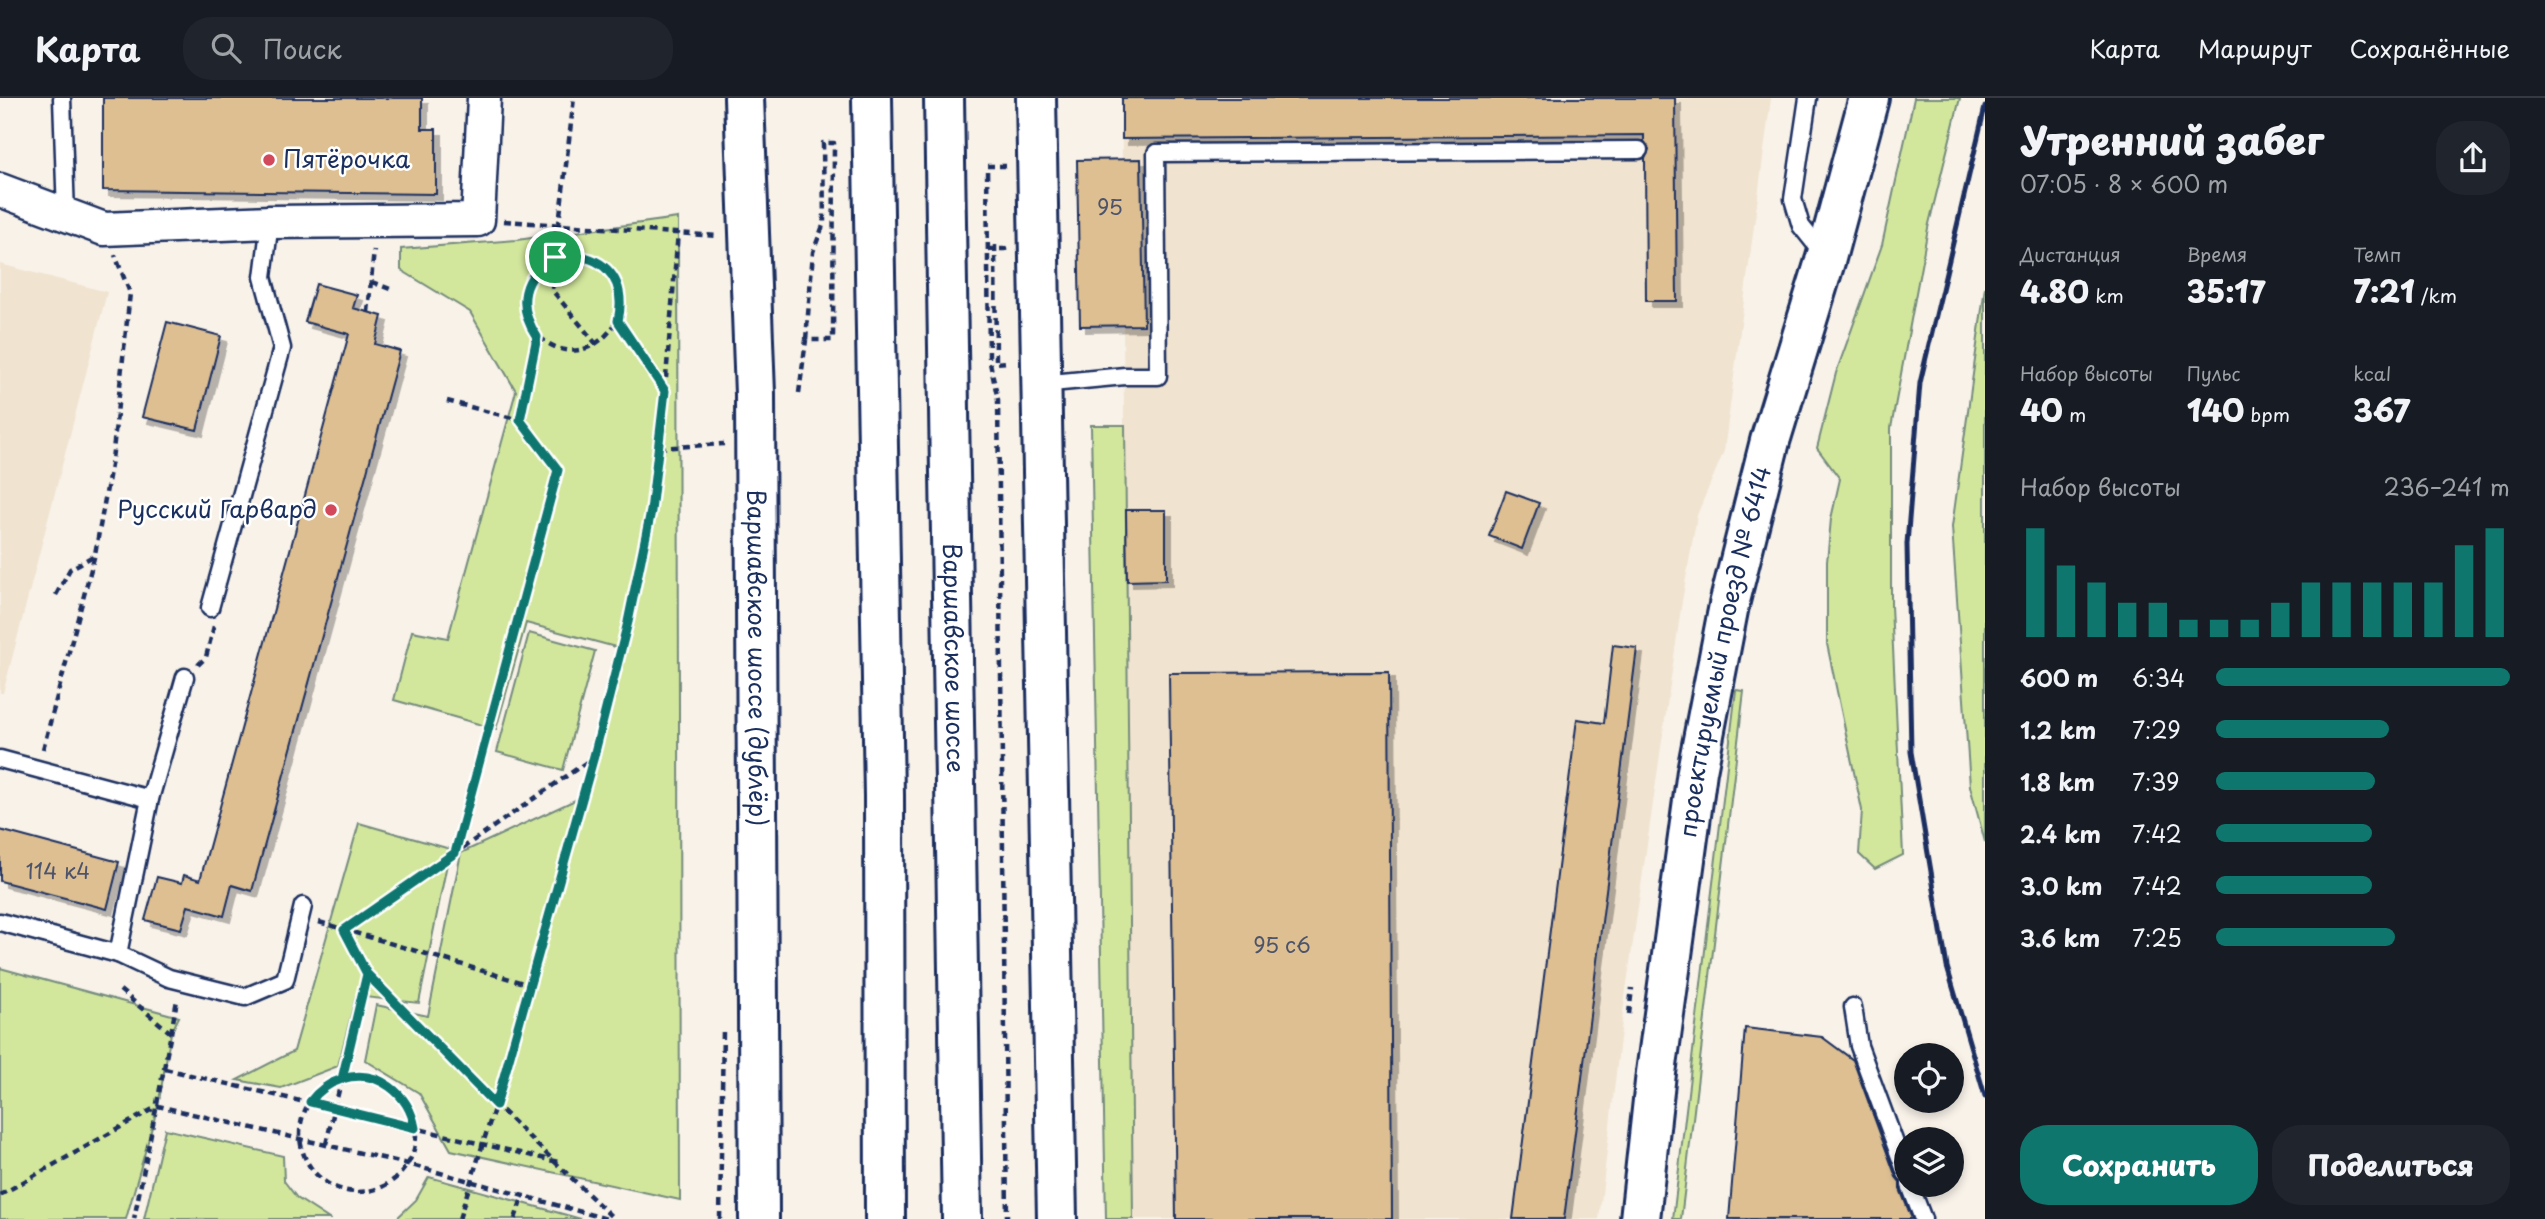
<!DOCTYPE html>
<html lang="ru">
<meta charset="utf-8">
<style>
:root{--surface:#171b24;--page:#20242c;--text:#f1f3f6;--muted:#9ea1a6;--line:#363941;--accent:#0f766e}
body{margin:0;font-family:"Playpen Sans",sans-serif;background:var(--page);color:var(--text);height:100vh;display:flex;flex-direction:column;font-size:26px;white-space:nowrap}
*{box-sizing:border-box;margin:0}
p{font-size:23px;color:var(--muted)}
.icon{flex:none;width:38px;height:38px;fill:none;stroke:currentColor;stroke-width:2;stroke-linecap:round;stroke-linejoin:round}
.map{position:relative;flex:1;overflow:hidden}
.details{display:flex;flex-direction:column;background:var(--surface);width:560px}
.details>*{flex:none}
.controls{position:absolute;left:1894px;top:945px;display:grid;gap:14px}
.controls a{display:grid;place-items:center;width:70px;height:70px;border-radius:50%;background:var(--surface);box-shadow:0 4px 10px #0003;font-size:35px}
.pin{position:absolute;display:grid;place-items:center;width:60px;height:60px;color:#fff;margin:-30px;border:4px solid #fff;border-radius:50%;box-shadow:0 2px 7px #0007}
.round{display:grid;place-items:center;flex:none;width:74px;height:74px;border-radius:28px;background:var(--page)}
.head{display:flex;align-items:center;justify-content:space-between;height:119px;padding:0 35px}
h1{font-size:38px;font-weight:800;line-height:52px}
.figures{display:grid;grid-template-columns:repeat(3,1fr);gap:10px;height:119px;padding:7px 35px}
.figures div{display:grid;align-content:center}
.figures b{font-size:30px;font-weight:800}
.figures small{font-size:19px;font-weight:400}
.figures p{font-size:19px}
.chart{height:196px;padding:14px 35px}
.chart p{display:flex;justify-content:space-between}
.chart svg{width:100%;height:126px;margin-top:7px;stroke:var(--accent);stroke-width:6}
.action{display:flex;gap:14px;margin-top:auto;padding:14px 35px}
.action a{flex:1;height:80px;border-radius:28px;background:var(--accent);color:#fff;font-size:28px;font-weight:800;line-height:80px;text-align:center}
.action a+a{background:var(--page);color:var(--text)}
ul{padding:0 35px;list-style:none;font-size:23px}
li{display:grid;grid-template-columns:112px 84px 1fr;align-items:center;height:52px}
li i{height:18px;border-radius:9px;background:var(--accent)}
header{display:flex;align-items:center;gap:42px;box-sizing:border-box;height:98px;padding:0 35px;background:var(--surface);border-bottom:2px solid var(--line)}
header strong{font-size:33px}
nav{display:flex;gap:38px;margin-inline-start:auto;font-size:24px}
.search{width:490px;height:63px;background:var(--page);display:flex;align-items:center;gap:18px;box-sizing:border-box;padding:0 24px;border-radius:28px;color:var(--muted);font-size:26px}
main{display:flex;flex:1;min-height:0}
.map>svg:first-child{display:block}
.built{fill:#f0e3cf}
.green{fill:#d2e79c;stroke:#768b7d;stroke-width:2}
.building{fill:#ddbf91;stroke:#1b2f5e;stroke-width:2;filter:url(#shadow)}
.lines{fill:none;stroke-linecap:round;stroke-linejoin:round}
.service-casing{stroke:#1b2f5e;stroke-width:21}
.minor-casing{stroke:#1b2f5e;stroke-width:37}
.secondary-casing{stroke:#1b2f5e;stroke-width:44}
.primary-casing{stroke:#1b2f5e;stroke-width:44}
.path{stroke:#1b2f5e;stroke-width:4.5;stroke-dasharray:7 5;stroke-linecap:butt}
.service{stroke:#fff;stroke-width:16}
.minor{stroke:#fff;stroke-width:32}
.secondary{stroke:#fff;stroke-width:38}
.primary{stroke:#fff;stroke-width:38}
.rail{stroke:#1b2f5e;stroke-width:5}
.route-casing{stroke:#fff;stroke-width:14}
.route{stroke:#0f766e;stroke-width:9}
.poi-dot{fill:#d1495b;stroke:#fff;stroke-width:2.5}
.labels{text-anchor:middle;stroke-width:5;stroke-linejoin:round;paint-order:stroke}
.number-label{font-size:21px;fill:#4c536b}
.poi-label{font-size:24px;fill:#1b2f5e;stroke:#fff;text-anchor:start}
.street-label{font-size:24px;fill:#1b2f5e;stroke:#fff}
</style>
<header>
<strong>Карта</strong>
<div class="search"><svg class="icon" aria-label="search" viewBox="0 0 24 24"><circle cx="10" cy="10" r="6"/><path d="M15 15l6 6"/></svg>Поиск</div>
<nav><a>Карта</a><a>Маршрут</a><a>Сохранённые</a></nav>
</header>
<main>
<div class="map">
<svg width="1985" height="1121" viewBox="0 0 1985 1121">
<defs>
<filter id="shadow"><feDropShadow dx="6" dy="6" stdDeviation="0" flood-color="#0004"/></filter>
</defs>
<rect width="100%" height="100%" fill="#f8f2e9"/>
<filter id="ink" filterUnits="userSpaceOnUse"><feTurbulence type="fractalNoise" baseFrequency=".0143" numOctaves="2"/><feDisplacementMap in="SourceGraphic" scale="14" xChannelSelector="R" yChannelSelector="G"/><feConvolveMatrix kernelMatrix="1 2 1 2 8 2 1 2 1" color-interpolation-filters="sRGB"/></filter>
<g filter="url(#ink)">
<g class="built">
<path d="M 1122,0 L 1771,0 L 1724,353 L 1697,417 L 1682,503 L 1624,906 L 1599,1121 L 1133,1121 L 1123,227 L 1080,228 L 1077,62 L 1122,61 Z"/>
<path d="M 0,166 L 107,194 L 3,595 L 0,595 Z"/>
</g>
<g class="green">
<path d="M 1914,0 L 1960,0 L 1928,130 L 1891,330 L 1891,508 L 1903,757 L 1875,771 L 1859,756 L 1862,712 L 1827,546 L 1827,464 L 1831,421 L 1840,381 L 1817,350 L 1836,275 L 1882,147 Z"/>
<path d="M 678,120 L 678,134 L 680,1102 L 451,1052 L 419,995 L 365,962 L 376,907 L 428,918 L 461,755 L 584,698 L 623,551 L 526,525 L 496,631 L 394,602 L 412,533 L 448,540 L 516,293 L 470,214 L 401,172 L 401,151 L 517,142 Z"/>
<path d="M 1985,189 L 1985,744 L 1970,688 L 1952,429 Z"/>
<path d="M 1091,327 L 1125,327 L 1133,1121 L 1106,1121 Z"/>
<path d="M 529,535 L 595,553 L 563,672 L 497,654 Z"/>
<path d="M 1736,592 L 1744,593 L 1681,1121 L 1673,1121 Z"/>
<path d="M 359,725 L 450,751 L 419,905 L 356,898 L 338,968 L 281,990 L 237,982 L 294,953 Z"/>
<path d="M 0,870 L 179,919 L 171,935 L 158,1008 L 126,1121 L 0,1121 Z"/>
<path d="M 165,1031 L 283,1058 L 284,1083 L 297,1100 L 329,1121 L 144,1121 Z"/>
<path d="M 429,1079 L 581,1121 L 396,1121 L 416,1102 Z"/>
</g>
<g class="building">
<path d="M 103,0 L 422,0 L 422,31 L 436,31 L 436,96 L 103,92 Z"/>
<path d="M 1122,0 L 1675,0 L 1677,203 L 1646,203 L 1645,61 L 1649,51 L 1644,43 L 1644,37 L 1122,41 Z"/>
<path d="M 1141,61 L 1144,227 L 1080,228 L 1077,62 Z"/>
<path d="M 316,186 L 357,197 L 353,210 L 382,218 L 375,246 L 400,253 L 252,793 L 232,787 L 224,818 L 188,808 L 181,831 L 145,822 L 157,779 L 182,785 L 184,777 L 200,782 L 349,236 L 305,224 Z"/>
<path d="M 167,224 L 221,238 L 197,332 L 142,319 Z"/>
<path d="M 1506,393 L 1539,405 L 1522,451 L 1489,438 Z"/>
<path d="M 1126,412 L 1166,412 L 1166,482 L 1127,483 Z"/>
<path d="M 1613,547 L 1637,550 L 1564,1121 L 1513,1121 L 1577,621 L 1604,625 Z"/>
<path d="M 1389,574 L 1392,1121 L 1176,1121 L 1169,575 Z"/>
<path d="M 0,732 L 119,764 L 107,811 L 0,783 Z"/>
<path d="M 1745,930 L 1822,939 L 1853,962 L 1896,1079 L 1900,1084 L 1900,1091 L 1912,1121 L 1729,1121 Z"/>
</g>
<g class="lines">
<g class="service-casing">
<g id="service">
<path d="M 62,0 L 66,117"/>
<path d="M 1808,0 L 1793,101 L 1801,128 L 1825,158"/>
<path d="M 1041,286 L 1125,278 L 1158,278 L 1156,55 L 1639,52"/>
<path d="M 210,510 L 282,250 L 263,179 L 270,124"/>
<path d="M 0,661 L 150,701 L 185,579"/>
<path d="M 150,701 L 118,856 L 169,880 L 245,899 L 285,882 L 303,808"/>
<path d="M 0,824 L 118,856"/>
<path d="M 1853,909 L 1859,948 L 1906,1075"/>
<path d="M 1910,1087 L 1923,1121"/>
</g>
</g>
<g class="minor-casing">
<path id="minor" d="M 0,92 L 104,131 L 270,124 L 478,122 L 484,0"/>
</g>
<g class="secondary-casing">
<g id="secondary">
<path id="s1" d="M 744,0 L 755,296 L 759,1121"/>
<path d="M 1036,0 L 1057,1121"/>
<path id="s2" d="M 1640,1121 L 1656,975 L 1697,673 L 1729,507 L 1770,343 L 1826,160 L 1869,0"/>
</g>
</g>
<g class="primary-casing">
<g id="primary">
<path d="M 872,0 L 884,698 L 885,1121"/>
<path id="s3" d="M 944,0 L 962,1121"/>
</g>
</g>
<g class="path">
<path d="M 1006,68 L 987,68 L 989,260 L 998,302 L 1007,1121"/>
<path d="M 504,123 L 718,138"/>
<path d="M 995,147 L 996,265 L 1007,264"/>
<path d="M 988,151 L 1005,151 L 1005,154"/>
<path d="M 555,159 C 476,205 569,301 617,223"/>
<path d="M 555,160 L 552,192 L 597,247"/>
<path d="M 372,184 L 390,191"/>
<path d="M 368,214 L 374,152"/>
<path d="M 665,292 L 678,134"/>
<path d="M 799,295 L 806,242 L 833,242 L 834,45 L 823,45 L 824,125 L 813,154 L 806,242"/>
<path d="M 447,303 L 520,322"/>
<path d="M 659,350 L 724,346"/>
<path d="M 56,497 L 70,471 L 95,457"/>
<path d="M 198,567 L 206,559 L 214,528"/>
<path d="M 43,651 L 95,456 L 112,362 L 130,195 L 115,157"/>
<path d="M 455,755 L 558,372 L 520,322 L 537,238"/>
<path d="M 319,824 L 530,887"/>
<path d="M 344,832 L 594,659"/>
<path d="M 367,876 L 496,1007 L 614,1121"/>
<path d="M 120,892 L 171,935 L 134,1121"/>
<path d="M 1629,916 L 1632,890"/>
<path d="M 171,935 L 177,902"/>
<path d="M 165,971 L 558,1064"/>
<circle cx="358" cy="1036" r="58"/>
<path d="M 326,1046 L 367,876 L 345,833"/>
<path d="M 0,1097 L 158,1008 L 408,1066 L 607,1121"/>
<path d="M 459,1121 L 506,973 L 594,658 L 628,524 L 651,413 L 665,293 L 618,223 C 628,178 600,152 555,159 L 574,0"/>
<path d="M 515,1121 L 523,1097"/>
<path d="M 720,1121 L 723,931"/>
</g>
<use href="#service" class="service"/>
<use href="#minor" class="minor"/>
<use href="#secondary" class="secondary"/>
<use href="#primary" class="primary"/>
<path class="rail" d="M 1985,9 L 1920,285 L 1907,446 L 1911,654 L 1947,869 L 1985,998"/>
</g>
</g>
<g class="lines" filter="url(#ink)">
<g class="route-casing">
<path id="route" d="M 555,159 C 522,178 516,207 537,239 L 520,322 L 558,372 L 455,755 L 344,832 L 367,876 L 342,981 C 378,970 409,996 415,1030 L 310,1004 C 318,993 329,985 342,981 L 367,876 L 496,1007 L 594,658 L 628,524 L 651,413 L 665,293 L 618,223 C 628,178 600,152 555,159"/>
</g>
<use href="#route" class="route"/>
</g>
<g class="poi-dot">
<circle cx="269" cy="62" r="7"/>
<circle cx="331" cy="412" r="7"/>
</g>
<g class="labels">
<g class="number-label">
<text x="1110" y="117">95</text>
<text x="58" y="781">114 к4</text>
<text x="1282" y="855">95 с6</text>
</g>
<g class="poi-label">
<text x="283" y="70">Пятёрочка</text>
<text x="317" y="420" text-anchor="end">Русский Гарвард</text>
</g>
<g class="street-label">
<text dy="8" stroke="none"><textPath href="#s2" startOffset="574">проектируемый проезд № 6414</textPath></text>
<text dy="8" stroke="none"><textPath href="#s1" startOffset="560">Варшавское шоссе (дублёр)</textPath></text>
<text dy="8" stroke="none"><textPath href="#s3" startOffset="560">Варшавское шоссе</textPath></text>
</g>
</g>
</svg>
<div class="controls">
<a><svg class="icon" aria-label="locate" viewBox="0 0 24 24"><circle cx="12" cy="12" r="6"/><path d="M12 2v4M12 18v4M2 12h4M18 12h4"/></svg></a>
<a><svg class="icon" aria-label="layers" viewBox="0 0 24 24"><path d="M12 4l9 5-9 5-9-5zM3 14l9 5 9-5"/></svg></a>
</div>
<div class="pin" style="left:555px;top:159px;background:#1e9e55"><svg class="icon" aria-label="arrive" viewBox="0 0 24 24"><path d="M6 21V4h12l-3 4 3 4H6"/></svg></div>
</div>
<section class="details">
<div class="head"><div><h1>Утренний забег</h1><p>07:05 · 8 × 600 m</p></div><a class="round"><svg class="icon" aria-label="share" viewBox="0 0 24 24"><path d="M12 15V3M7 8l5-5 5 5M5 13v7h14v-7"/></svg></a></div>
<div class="figures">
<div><p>Дистанция</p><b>4.80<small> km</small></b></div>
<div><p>Время</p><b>35:17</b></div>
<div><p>Темп</p><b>7:21<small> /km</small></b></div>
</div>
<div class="figures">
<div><p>Набор высоты</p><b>40<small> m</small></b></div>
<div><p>Пульс</p><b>140<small> bpm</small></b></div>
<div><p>kcal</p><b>367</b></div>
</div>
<div class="chart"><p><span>Набор высоты</span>236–241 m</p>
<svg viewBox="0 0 160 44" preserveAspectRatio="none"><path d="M5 44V6M15 44V19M25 44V25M35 44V32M45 44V32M55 44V38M65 44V38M75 44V38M85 44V32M95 44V25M105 44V25M115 44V25M125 44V25M135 44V25M145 44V12M155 44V6"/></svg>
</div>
<ul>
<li><b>600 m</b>6:34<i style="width:100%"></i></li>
<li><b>1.2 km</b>7:29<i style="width:59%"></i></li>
<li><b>1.8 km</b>7:39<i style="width:54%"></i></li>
<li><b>2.4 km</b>7:42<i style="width:53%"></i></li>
<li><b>3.0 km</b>7:42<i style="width:53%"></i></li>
<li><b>3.6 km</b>7:25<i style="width:61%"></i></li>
</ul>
<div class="action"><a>Сохранить</a><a>Поделиться</a></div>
</section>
</main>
